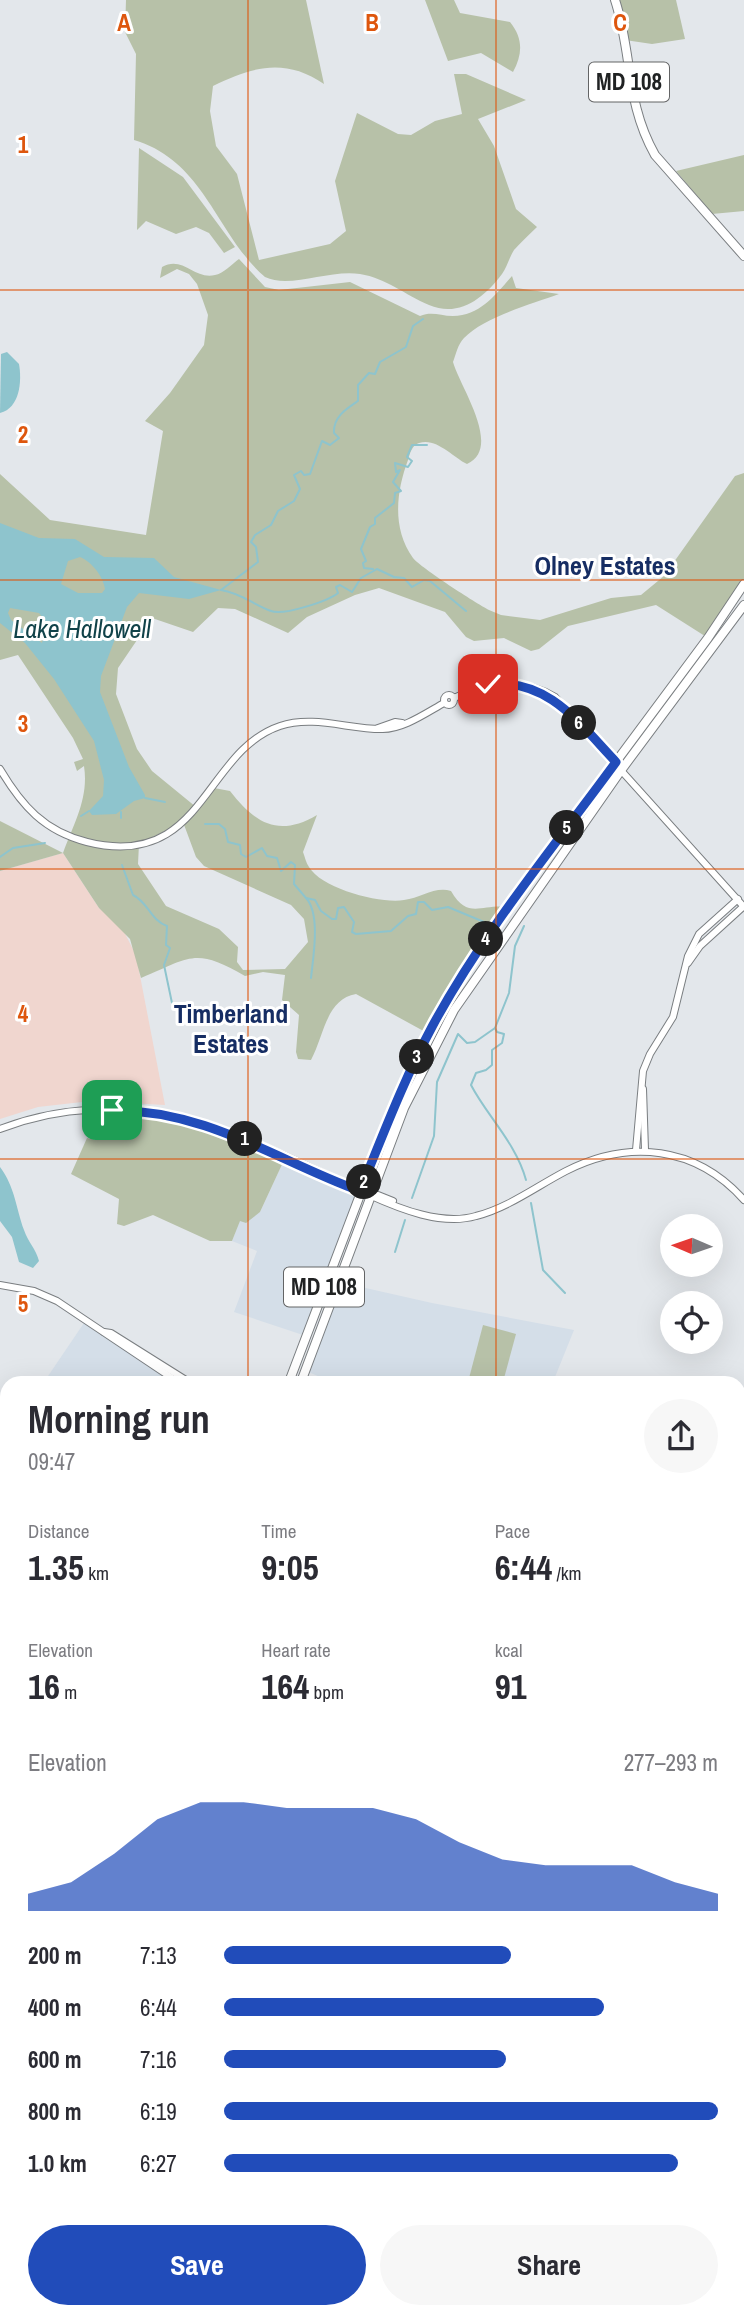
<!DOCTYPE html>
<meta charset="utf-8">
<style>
:root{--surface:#fff;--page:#f7f7f7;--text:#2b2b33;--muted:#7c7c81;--accent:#214cba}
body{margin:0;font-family:"Archivo Narrow",sans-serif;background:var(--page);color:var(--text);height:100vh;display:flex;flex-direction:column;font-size:26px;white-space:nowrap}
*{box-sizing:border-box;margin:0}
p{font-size:23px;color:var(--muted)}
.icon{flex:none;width:38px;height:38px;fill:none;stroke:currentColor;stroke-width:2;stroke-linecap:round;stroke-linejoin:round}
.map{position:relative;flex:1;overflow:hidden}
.details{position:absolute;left:0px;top:1376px;width:746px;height:943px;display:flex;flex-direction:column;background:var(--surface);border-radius:21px 21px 0 0;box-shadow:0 7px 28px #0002}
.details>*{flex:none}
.needle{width:46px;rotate:272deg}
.fabs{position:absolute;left:660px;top:1214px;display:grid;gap:14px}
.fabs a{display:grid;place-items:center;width:63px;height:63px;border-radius:50%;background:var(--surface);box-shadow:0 7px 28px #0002;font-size:35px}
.pin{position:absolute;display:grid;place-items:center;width:60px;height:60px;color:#fff;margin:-30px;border-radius:14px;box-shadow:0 4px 10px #0006}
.km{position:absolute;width:35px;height:35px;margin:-18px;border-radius:50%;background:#222;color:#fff;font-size:19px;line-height:35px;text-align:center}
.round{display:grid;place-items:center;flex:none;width:74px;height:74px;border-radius:37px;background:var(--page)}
.overview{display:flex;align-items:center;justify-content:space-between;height:119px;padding:0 28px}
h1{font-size:38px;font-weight:700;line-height:52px}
.stats{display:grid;grid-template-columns:repeat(3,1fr);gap:10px;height:119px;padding:7px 28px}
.stats div{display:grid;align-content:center}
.stats b{font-size:35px;font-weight:700}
.stats small{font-size:19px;font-weight:400}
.stats p{font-size:19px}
.chart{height:196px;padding:14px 28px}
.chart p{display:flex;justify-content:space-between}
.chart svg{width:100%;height:126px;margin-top:7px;fill:var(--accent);opacity:.7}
.action{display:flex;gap:14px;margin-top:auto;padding:14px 28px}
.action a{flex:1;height:80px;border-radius:42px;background:var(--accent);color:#fff;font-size:28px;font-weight:700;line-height:80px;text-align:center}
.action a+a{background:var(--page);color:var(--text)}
ul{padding:0 28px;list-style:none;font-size:23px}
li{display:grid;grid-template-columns:112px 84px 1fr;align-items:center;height:52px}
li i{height:18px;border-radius:9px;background:var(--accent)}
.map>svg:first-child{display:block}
.built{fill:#d4dee8}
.industrial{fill:#f0d6cf}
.green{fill:#b7c1a8;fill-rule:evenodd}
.water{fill:#8ec4cd;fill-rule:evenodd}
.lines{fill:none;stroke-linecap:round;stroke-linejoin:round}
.stream{stroke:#8ec4cd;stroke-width:2}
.minor-casing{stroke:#7a7e81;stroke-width:8}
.major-casing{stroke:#7a7e81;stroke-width:10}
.minor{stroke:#fff;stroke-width:6}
.major{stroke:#fff;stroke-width:8}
.route-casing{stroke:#fff;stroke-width:14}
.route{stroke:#214cba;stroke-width:9}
.grid{fill:none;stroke:#de560d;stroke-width:2;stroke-opacity:0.55}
.labels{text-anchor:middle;stroke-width:6;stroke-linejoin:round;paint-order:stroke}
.shield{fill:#fff;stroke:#636465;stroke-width:2}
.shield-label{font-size:23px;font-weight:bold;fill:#202223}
.neighbourhood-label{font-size:26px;font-weight:bold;fill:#162d63;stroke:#fff}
.water-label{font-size:26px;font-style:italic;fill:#104249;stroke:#fff}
.grid-label{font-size:23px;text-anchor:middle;font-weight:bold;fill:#de560d;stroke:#fff;stroke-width:6;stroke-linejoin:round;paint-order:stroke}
</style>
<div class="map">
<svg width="744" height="2318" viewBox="0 0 744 2318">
<rect width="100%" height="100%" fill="#e3e7eb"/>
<g class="built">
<path d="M 285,1158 L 360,1191 L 306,1336 L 234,1312 L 257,1251 L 232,1241 L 240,1220 L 260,1212 Z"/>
<path d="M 339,1282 L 432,1303 L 574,1330 L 553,1382 L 332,1382 L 306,1371 Z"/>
<path d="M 86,1320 L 104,1332 L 184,1382 L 44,1382 Z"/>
<path d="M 7,1431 L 7,1705 L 0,1704 L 0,1439 Z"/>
<path d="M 0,1713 L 7,1713 L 7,1796 L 0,1804 Z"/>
</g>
<path class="industrial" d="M 63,853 L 99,908 L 120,924 L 136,955 L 165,1105 L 91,1101 L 38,1107 L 0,1119 L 0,871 Z"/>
<g class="green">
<path d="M 126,0 L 306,0 L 324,84 C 286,58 253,66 213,86 L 210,111 L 216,146 L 237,174 L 259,260 L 330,244 L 346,231 L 335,181 L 357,113 L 398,134 L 411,135 L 435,121 L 462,114 L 454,74 L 466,74 L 526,100 L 478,119 L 494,146 L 516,209 L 537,227 C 529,235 521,242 514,250 C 509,258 507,267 502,274 C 484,298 459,318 429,305 C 405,295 386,278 360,274 C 330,269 290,289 265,277 C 217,236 205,161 134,140 L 136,54 L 125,32 Z"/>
<path d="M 425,0 L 454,0 L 460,13 L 510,22 C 523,38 523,54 513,72 L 481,53 L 448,61 Z"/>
<path d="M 615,0 L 676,0 L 685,39 L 652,44 L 625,40 Z"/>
<path d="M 139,148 L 183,177 L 235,247 L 224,253 L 209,233 L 196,227 L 176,234 L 146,221 L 137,230 Z"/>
<path d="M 744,155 L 744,211 L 712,214 L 676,171 Z"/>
<path d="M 239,259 L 265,287 L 279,290 L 350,282 L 420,316 C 432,311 440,316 453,316 C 480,316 496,294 512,276 L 516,288 L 559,294 C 532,304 484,317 464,338 C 458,344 456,354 453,362 C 460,387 503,448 467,464 C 453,457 436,437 419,443 C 412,445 410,453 408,460 C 396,492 392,529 413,558 C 421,568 476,603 489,610 L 501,615 L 540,620 L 611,598 L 641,595 L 664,576 L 735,476 L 744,473 L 744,584 L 708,638 L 656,605 L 568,626 L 539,649 L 531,651 L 504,638 L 474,641 L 466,637 L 445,612 L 379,588 L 355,595 L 307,617 L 288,633 L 235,609 L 218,608 L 193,632 L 152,618 L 118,668 L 116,694 L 137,749 L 152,771 L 196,807 L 214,788 L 230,791 C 255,823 278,838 317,815 L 303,852 C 305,857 306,863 309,867 C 322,889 381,904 404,900 C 421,898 435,886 451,891 C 468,920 480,904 508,907 L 429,1034 L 356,994 C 326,999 324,1036 311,1060 L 298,1059 L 296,1052 L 299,1015 L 282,1000 L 285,975 L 263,972 L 245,976 C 195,947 191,957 141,978 L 130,939 L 99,908 L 63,853 L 0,871 L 0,821 L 63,853 C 74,823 89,798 84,766 L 77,771 L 74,762 L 83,759 L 73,738 L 18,655 L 0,660 L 0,474 L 50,520 L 146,535 L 163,431 L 145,421 L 170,393 L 204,345 L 208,315 L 197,284 L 189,274 L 177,269 L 160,278 L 162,267 C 183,255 194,280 215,275 C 223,274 232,264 239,259 ZM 183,822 L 196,857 L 204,866 L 291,905 L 304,919 L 308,942 L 285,969 L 243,970 L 237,962 L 238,947 L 219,929 L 166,906 L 138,864 L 139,844 Z"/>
<path d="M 105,1110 L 191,1120 L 285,1158 L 260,1212 L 246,1223 L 240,1221 L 232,1241 L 210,1241 L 153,1215 L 124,1226 L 117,1224 L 119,1199 L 71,1174 L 87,1138 L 95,1140 Z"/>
<path d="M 483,1325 L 516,1334 L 503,1382 L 468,1382 Z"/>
<path d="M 0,2128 L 7,2139 L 7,2220 L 5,2217 L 0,2230 Z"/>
</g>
<g class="water">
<path d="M 7,352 L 19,364 C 22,381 20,408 0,413 L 1,354 Z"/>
<path d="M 0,523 L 39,538 L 75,539 L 104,557 L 154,558 L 174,577 L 221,590 L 189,599 L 139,593 L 127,607 L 101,676 L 100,692 L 129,767 L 145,795 L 145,798 L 134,801 L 116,814 L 92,815 L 89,811 L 103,796 L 104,780 L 94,741 L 54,679 L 25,643 L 0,623 ZM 80,557 C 92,562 103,576 105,589 L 102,593 L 78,593 L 61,584 L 68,561 ZM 10,608 L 39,613 L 47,623 L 42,643 L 11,620 L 8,613 Z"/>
<path d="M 0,1167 C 15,1187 16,1208 24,1230 C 28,1242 36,1249 39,1261 L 33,1268 L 19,1262 L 12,1237 L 0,1221 Z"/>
</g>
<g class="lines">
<g class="stream">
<path d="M 373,569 L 364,568 L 363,563 L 366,561 L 361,549 L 370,527 L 375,524 L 375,518 L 394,503 L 395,493 L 401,491 L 393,482 L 400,470 L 396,472 L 395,463 L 408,467 L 412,461 L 407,457 L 412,445 L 427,445"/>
<path d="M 221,590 L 258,562 L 256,547 L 251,542 L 255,535 L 271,525 L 278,511 L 294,501 L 300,489 L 294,475 L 301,471 L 304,475 L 310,474 L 322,441 L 330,445 L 339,438 L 334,433 C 333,417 346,409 358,401 L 358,385 L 369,373 L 375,374 L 380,362 L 406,347 L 413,326 L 423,319"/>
<path d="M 221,590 C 241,593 254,605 271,611 C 283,616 328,601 338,593 L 336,587 L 340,585 L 352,592 L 361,578 L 377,569 L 394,577 L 404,578 L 412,587 L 424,580 L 430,581 L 466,611"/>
<path d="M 145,798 L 165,802"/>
<path d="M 81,816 L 89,811"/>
<path d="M 121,818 L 121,812"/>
<path d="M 205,824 L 219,824 L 225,829 L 228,842 L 240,845 L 241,854 L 246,857 L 262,848 L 267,856 L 277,858 L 281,871 L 291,862 L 295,865 L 294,884 L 306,898 L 315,900 L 321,911 L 332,919 L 336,919 L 338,908 L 344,907 L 354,922 L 352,932 L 356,934 L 391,931 L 408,916 L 416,914 L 418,902 L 424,902 L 432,910 L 448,907 L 484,922"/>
<path d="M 0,857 L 13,848 L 45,843"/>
<path d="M 122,865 L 133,895 C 148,902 151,921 167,926 L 166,945 L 170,948 L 164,965 L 172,1003"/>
<path d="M 306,898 C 321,914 313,958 311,978"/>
<path d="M 524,926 L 515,946 L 509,993 L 495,1028 L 497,1032 L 504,1034 L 502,1043 L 492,1050 L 492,1065 L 486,1070 L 476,1073 L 471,1085 C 487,1116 516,1143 526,1180"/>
<path d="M 412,1198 L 434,1136 L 437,1082 L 458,1034 L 467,1043 L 475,1042 L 495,1028"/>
<path d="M 531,1203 L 543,1270 L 565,1293"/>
<path d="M 395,1252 L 405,1220"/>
<path d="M 5,2187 L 7,2183"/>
<path d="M 298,2312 L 301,2318"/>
</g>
<g class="minor-casing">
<g id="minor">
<circle cx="449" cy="700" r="5"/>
<path d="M 454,698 C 488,681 522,677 555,697 L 744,907"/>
<path d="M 378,728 L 395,722 L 402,723"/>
<path d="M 0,769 C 22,806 44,831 87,842 C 204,871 203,752 280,726 C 313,715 348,729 381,729 C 402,730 426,713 444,703"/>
<path d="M 688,963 L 700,946 L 744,906"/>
<path d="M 643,1089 L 645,1150"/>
<path d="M 0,1129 C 136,1077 248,1138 369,1195 C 400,1209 442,1226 476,1216 C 508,1208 537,1186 566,1171 C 629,1139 696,1146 744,1200"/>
<path d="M 636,1150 L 643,1071 L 650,1054 L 673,1017 L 688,956 L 699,934 L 738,899"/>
<path d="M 372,1196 L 378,1195 L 393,1201"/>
<path d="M 0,1285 L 34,1291 L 57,1301 L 178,1382"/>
<path d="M 104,1332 L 111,1333 L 189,1382"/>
<path d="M 0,2209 L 7,2220"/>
<path d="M 66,2312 L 70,2318"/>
<path d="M 76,2318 L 81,2312"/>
</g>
</g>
<g class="major-casing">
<g id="major">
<path d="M 615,0 C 633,55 625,102 655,155 L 744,256"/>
<path d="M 289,1382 L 393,1108 L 433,1025 L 494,926 L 708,638 L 744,584"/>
<path d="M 301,1382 L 404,1108 L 454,1010 L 622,769 L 744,605"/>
<path d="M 0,1704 L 7,1705"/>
<path d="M 0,1713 L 7,1713"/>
<path d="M 738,1749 L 744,1750"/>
<path d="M 738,1764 L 744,1764"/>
<path d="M 0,1804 L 7,1796"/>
<path d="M 0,1819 L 7,1811"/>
</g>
</g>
<use href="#minor" class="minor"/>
<use href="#major" class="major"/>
</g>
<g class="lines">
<g class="route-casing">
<path id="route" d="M 112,1110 C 210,1111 273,1159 360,1191 C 383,1135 404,1079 433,1025 C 484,931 553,848 616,762 C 578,722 548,678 488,684"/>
</g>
<use href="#route" class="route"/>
</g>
<path class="grid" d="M 248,0 L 248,1382M 496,0 L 496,1382M 0,290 L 744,290M 0,580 L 744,580M 0,869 L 744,869M 0,1159 L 744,1159M 0,1449 L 7,1449M 738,1449 L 744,1449M 0,1739 L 7,1739M 738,1739 L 744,1739M 0,2028 L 7,2028M 738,2028 L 744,2028M 248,2312 L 248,2318M 496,2312 L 496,2318"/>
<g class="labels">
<g class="shield">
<rect x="589" y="62.5" width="80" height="39" rx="5"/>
<rect x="284" y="1267.5" width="80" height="39" rx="5"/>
</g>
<g class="shield-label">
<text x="629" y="90">MD 108</text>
<text x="324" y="1295">MD 108</text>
</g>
<g class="neighbourhood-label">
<text x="605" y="575">Olney Estates</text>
<text x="231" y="1023">Timberland<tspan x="231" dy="30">Estates</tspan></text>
</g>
<g class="water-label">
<text x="82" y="638">Lake Hallowell</text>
</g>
</g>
<g class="grid-label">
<text x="124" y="31">A</text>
<text x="372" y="31">B</text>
<text x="620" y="31">C</text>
<text x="23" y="153">1</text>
<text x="23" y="443">2</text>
<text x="23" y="732">3</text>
<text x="23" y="1022">4</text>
<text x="23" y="1312">5</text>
</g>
</svg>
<div class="fabs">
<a><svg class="needle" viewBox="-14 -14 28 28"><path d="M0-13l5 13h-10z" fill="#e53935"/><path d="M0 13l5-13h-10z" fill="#7c7c81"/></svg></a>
<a><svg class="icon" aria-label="locate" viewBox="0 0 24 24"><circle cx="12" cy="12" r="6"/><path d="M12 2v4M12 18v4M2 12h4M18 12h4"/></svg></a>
</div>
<div class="pin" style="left:112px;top:1110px;background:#1e9e55"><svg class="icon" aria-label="arrive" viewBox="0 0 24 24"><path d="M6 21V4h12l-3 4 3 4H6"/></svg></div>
<div class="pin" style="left:488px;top:684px;background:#d93025"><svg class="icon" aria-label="check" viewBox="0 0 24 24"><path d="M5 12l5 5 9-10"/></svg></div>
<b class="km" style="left:245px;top:1139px">1</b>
<b class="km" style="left:364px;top:1182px">2</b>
<b class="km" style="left:417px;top:1057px">3</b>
<b class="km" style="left:486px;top:939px">4</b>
<b class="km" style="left:567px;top:828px">5</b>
<b class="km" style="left:579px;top:723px">6</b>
<section class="details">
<div class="overview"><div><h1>Morning run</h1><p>09:47</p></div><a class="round"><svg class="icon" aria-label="share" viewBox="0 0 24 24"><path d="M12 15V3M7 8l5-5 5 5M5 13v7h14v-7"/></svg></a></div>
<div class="stats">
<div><p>Distance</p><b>1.35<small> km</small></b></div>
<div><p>Time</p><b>9:05</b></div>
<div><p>Pace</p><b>6:44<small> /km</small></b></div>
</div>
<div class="stats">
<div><p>Elevation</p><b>16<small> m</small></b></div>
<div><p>Heart rate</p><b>164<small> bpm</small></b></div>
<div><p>kcal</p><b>91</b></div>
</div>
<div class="chart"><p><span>Elevation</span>277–293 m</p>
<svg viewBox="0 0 160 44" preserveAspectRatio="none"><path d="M0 44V38L10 34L20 24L30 12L40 6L50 6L60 8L70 8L80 8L90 12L100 20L110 26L120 28L130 28L140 28L150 34L160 38V44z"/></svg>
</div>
<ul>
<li><b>200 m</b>7:13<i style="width:58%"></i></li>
<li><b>400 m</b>6:44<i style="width:77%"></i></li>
<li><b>600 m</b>7:16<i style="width:57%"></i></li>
<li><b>800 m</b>6:19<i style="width:100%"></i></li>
<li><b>1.0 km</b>6:27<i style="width:92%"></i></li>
</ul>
<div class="action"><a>Save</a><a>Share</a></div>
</section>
</div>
